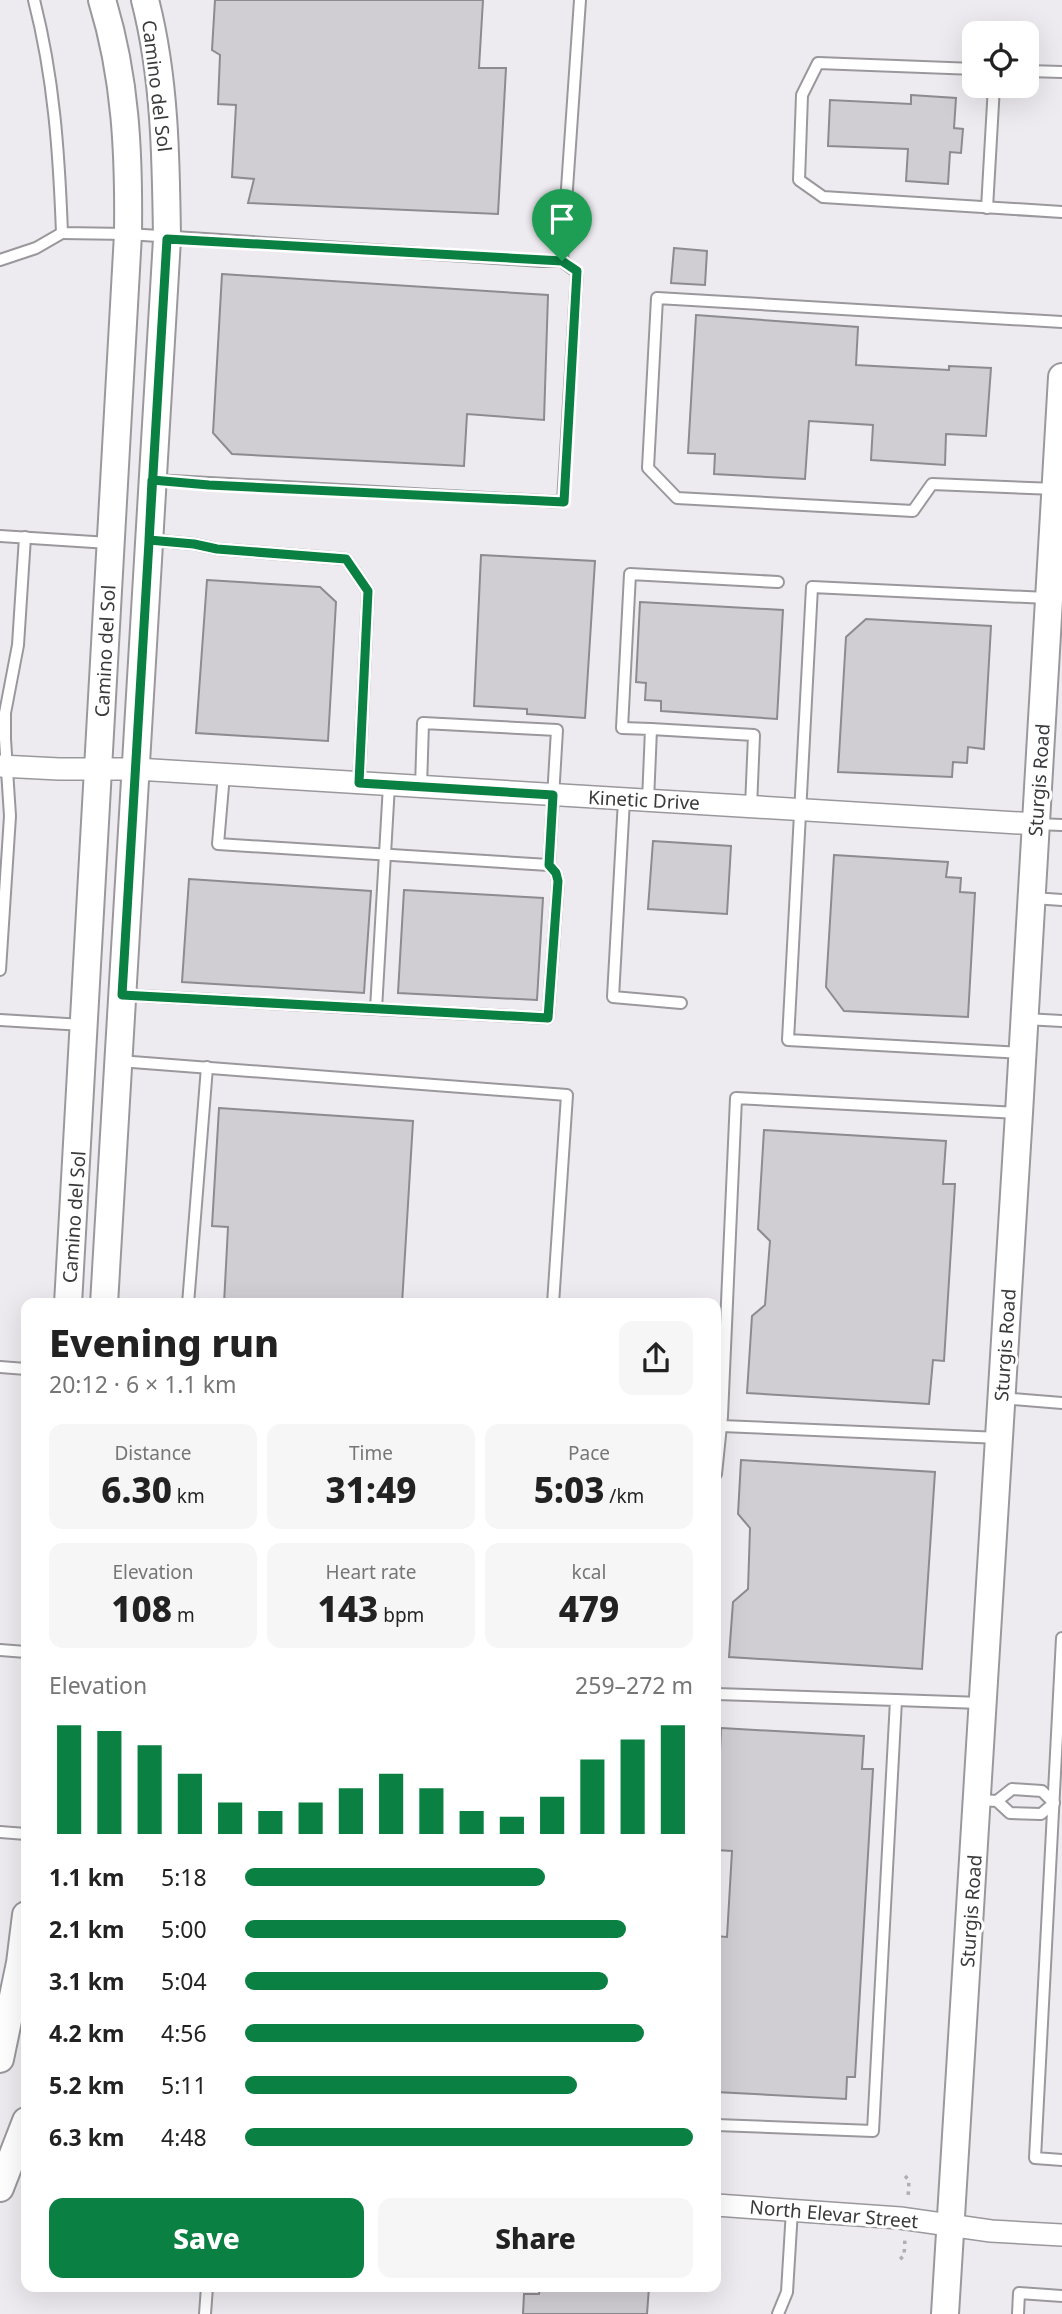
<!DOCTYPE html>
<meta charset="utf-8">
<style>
:root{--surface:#fff;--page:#f6f6f6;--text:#222;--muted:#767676;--accent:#0b8043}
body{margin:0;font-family:"Noto Sans",sans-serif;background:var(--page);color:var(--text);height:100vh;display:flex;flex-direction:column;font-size:26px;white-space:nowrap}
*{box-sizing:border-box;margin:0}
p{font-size:23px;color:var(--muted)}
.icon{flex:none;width:38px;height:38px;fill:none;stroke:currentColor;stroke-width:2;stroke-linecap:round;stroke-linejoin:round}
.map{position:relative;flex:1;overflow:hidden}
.details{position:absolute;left:21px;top:1298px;width:700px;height:994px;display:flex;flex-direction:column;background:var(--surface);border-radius:14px;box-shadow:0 7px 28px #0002}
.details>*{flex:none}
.controls{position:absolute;left:962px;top:21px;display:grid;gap:14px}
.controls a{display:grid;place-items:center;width:77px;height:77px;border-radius:14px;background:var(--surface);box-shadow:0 7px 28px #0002;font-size:35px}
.pin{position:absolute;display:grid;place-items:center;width:60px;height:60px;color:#fff;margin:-72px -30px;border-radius:50% 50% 50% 0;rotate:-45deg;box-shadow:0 0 7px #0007}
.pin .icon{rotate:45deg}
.round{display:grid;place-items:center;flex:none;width:74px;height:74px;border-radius:14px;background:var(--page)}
.headline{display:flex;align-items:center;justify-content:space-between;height:119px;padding:0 28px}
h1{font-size:38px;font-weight:800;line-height:52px}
.figures{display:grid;grid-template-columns:repeat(3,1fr);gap:10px;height:119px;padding:7px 28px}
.figures div{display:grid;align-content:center;border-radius:14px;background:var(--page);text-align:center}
.figures b{font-size:35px;font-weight:800}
.figures small{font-size:19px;font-weight:400}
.figures p{font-size:19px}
.chart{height:196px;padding:14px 28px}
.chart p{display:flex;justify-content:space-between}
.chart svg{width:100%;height:126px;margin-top:7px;stroke:var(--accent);stroke-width:6}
.button{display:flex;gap:14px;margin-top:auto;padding:14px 28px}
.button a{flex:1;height:80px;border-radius:14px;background:var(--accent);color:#fff;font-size:28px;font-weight:800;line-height:80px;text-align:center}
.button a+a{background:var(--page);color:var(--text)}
ul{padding:0 28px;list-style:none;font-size:23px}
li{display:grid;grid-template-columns:112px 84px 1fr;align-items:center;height:52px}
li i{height:18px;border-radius:9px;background:var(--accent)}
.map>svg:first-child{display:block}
.building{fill:#d0ced3;stroke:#8d8b8f;stroke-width:2}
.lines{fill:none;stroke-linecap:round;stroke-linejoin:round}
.service-casing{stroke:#9a989c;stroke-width:14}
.minor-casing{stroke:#9a989c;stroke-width:24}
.tertiary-casing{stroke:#9a989c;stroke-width:30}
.path{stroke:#b0aeb2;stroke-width:3.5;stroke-dasharray:3.5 5;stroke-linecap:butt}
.service{stroke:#fff;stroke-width:10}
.minor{stroke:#fff;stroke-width:21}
.tertiary{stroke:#fff;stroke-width:26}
.route-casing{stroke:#fff;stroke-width:14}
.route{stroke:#0b8043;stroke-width:9}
.labels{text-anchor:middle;stroke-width:6;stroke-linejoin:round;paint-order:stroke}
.street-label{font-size:19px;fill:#3a393b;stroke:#fff}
</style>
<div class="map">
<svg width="1062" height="2314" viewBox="0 0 1062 2314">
<rect width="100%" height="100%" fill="#eeebf0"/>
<g class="building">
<path d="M 215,0 L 483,0 L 479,68 L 506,68 L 498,214 L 248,203 L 254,179 L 232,177 L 236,105 L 218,104 L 220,55 L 212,50 Z"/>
<path d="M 911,95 L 956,98 L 954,128 L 963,129 L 961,153 L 950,152 L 948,184 L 906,181 L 908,149 L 828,146 L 830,100 L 911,104 Z"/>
<path d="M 674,248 L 707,251 L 705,285 L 671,283 Z"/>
<path d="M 222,274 L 548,295 L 544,420 L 467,414 L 464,466 L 232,454 L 213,433 Z"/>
<path d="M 696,315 L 858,327 L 856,365 L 949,370 L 949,366 L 991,368 L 986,436 L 946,434 L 945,465 L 871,460 L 873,425 L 809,421 L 805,479 L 714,474 L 715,454 L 688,453 Z"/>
<path d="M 481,555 L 595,561 L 585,718 L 527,714 L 527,709 L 474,706 Z"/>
<path d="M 207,580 L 320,587 L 336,602 L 328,741 L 196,733 Z"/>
<path d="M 640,602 L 783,610 L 777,719 L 661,711 L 661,701 L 645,700 L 646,683 L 636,682 Z"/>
<path d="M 866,619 L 991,626 L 984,749 L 968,747 L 967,763 L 953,762 L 952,777 L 838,772 L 846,637 Z"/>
<path d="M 653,841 L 731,846 L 727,914 L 648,909 Z"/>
<path d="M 834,855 L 948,862 L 946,877 L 961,878 L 960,892 L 975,893 L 968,1017 L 844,1011 L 826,987 Z"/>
<path d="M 189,879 L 371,891 L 364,993 L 182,982 Z"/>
<path d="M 404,890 L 543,898 L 537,1000 L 398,993 Z"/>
<path d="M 219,1108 L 413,1121 L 402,1304 L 224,1304 L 228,1227 L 212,1226 Z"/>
<path d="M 764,1130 L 946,1141 L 943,1184 L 955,1184 L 944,1361 L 933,1360 L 929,1404 L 747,1393 L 752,1316 L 765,1305 L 770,1241 L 758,1229 Z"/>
<path d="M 741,1460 L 935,1472 L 922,1669 L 729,1657 L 733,1602 L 748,1589 L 750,1528 L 738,1514 Z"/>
<path d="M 721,1728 L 864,1736 L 862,1769 L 873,1769 L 855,2077 L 847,2077 L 846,2099 L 716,2092 L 716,1936 L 727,1937 L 732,1851 L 716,1850 Z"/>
<path d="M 540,2287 L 649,2287 L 647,2314 L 523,2314 L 524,2294 L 539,2294 Z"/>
</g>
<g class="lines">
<g class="service-casing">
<g id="service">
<path d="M 34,0 C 54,78 59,153 62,233 L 128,234 L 541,261 L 562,261 L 580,0"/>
<path d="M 975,69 L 818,63 L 802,95 L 799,180 L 823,197 L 1062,212"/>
<path d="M 1027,71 L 1062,72"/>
<path d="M 987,208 L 994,86"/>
<path d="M 0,260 L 36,248 L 62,233"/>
<path d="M 154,480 L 563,502 L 577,272 L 562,261"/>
<path d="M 1056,489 L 932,484 L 913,511 L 677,498 L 648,468 L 657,298 L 1062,322"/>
<path d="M 0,536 L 109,543"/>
<path d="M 149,540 L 194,544 L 217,549 L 346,559 L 368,591 L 359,783"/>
<path d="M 651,729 L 754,735 L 751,807"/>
<path d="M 224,774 L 218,844 L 549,865 L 557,730 L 423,723 L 421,787"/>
<path d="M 624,800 L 613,997 L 681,1003"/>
<path d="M 648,801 L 651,729 L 622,728 L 630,574 L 778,582"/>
<path d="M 1036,824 L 1062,825"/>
<path d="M 1033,898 L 1062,900"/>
<path d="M 0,970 L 10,816 L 5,739 L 5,713 L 18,645 L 25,537"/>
<path d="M 123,995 L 376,1009 L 389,785"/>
<path d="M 376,1009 L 548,1018 L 558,882 L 556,873 L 549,865"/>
<path d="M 1025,1019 L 1062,1021"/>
<path d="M 0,1020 L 83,1025"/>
<path d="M 1023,1053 L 788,1040 L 812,587 L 1047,598"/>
<path d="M 119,1061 L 567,1095 L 553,1304"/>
<path d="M 188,1304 L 207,1067"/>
<path d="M 0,1367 L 26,1369"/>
<path d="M 1001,1398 L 1062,1403"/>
<path d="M 721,1426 L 1000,1438"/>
<path d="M 716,1474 L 722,1416 L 736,1098 L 1019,1113"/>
<path d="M 1062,1638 L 1035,2158 L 1062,2160"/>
<path d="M 0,1650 L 26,1652"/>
<path d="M 716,1694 L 896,1700 L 873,2131 L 716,2125"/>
<path d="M 896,1700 L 981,1703"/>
<path d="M 978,1800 L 997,1801 L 1010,1813 L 1041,1814 L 1054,1803 L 1042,1791 L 1012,1789 L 997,1801"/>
<path d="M 0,1832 L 26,1834"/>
<path d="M 205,2314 L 207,2287"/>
<path d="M 778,2314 L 787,2292 L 792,2210"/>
<path d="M 1018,2314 L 1019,2293 L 1062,2296"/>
</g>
</g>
<g class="minor-casing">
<g id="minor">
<path d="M 0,766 L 59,769 L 136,769 L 1036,824"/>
<path d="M 716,2205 L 900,2218 L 991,2231 L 1062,2235"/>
</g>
</g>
<g class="tertiary-casing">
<g id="tertiary">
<path d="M 68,1304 L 128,234 C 129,154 126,78 102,0"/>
<path d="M 104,1304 L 167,239 C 166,159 165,77 145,0"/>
<path d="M 0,2059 L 20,1963 L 26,1915"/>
<path d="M 0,2188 L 26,2121"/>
<path d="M 945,2314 L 1019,1113 L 1062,377"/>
</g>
</g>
<g class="path">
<path d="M 905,2176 L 909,2180 L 908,2199"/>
<path d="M 900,2259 L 904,2256 L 905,2239"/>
</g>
<use href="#service" class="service"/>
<use href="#minor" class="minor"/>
<use href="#tertiary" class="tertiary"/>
</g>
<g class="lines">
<g class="route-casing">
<path id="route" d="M 562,261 L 167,239 L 122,995 L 548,1018 L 558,881 L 556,873 L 549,865 L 553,795 L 359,783 L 368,591 L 346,559 L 217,549 L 194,544 L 149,540 L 152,480 L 209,485 L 564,502 L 577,271 L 562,261"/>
</g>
<use href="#route" class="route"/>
</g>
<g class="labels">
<g class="street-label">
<text transform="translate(157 86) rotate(83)" y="7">Camino del Sol</text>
<text transform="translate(105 651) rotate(-87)" y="7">Camino del Sol</text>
<text transform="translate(1039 780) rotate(-86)" y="7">Sturgis Road</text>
<text transform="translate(644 800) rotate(3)" y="7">Kinetic Drive</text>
<text transform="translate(74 1217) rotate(-86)" y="7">Camino del Sol</text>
<text transform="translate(1005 1345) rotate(-86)" y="7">Sturgis Road</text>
<text transform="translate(971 1911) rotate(-86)" y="7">Sturgis Road</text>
<text transform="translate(834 2214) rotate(5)" y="7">North Elevar Street</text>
</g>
</g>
</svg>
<div class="controls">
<a><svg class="icon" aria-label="locate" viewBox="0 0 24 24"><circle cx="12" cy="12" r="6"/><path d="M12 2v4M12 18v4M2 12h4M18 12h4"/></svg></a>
</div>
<div class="pin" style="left:562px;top:261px;background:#1e9e55"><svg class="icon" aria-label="arrive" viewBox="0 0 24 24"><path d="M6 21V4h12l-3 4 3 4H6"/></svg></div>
<section class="details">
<div class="headline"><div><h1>Evening run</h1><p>20:12 · 6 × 1.1 km</p></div><a class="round"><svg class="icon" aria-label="share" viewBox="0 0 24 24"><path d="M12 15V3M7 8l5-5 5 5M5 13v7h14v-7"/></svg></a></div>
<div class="figures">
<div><p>Distance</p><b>6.30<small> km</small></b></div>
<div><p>Time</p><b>31:49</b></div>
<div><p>Pace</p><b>5:03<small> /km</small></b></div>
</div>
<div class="figures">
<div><p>Elevation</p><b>108<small> m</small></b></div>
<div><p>Heart rate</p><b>143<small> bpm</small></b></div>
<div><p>kcal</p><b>479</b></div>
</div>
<div class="chart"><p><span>Elevation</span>259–272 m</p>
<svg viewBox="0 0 160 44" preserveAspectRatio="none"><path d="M5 44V6M15 44V8M25 44V13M35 44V23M45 44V33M55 44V36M65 44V33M75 44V28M85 44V23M95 44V28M105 44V36M115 44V38M125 44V31M135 44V18M145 44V11M155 44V6"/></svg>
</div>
<ul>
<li><b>1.1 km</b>5:18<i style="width:67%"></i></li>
<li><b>2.1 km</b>5:00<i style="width:85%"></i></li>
<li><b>3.1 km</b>5:04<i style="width:81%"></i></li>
<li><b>4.2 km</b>4:56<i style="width:89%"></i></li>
<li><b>5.2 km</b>5:11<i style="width:74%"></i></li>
<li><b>6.3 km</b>4:48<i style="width:100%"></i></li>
</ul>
<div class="button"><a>Save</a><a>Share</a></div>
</section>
</div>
